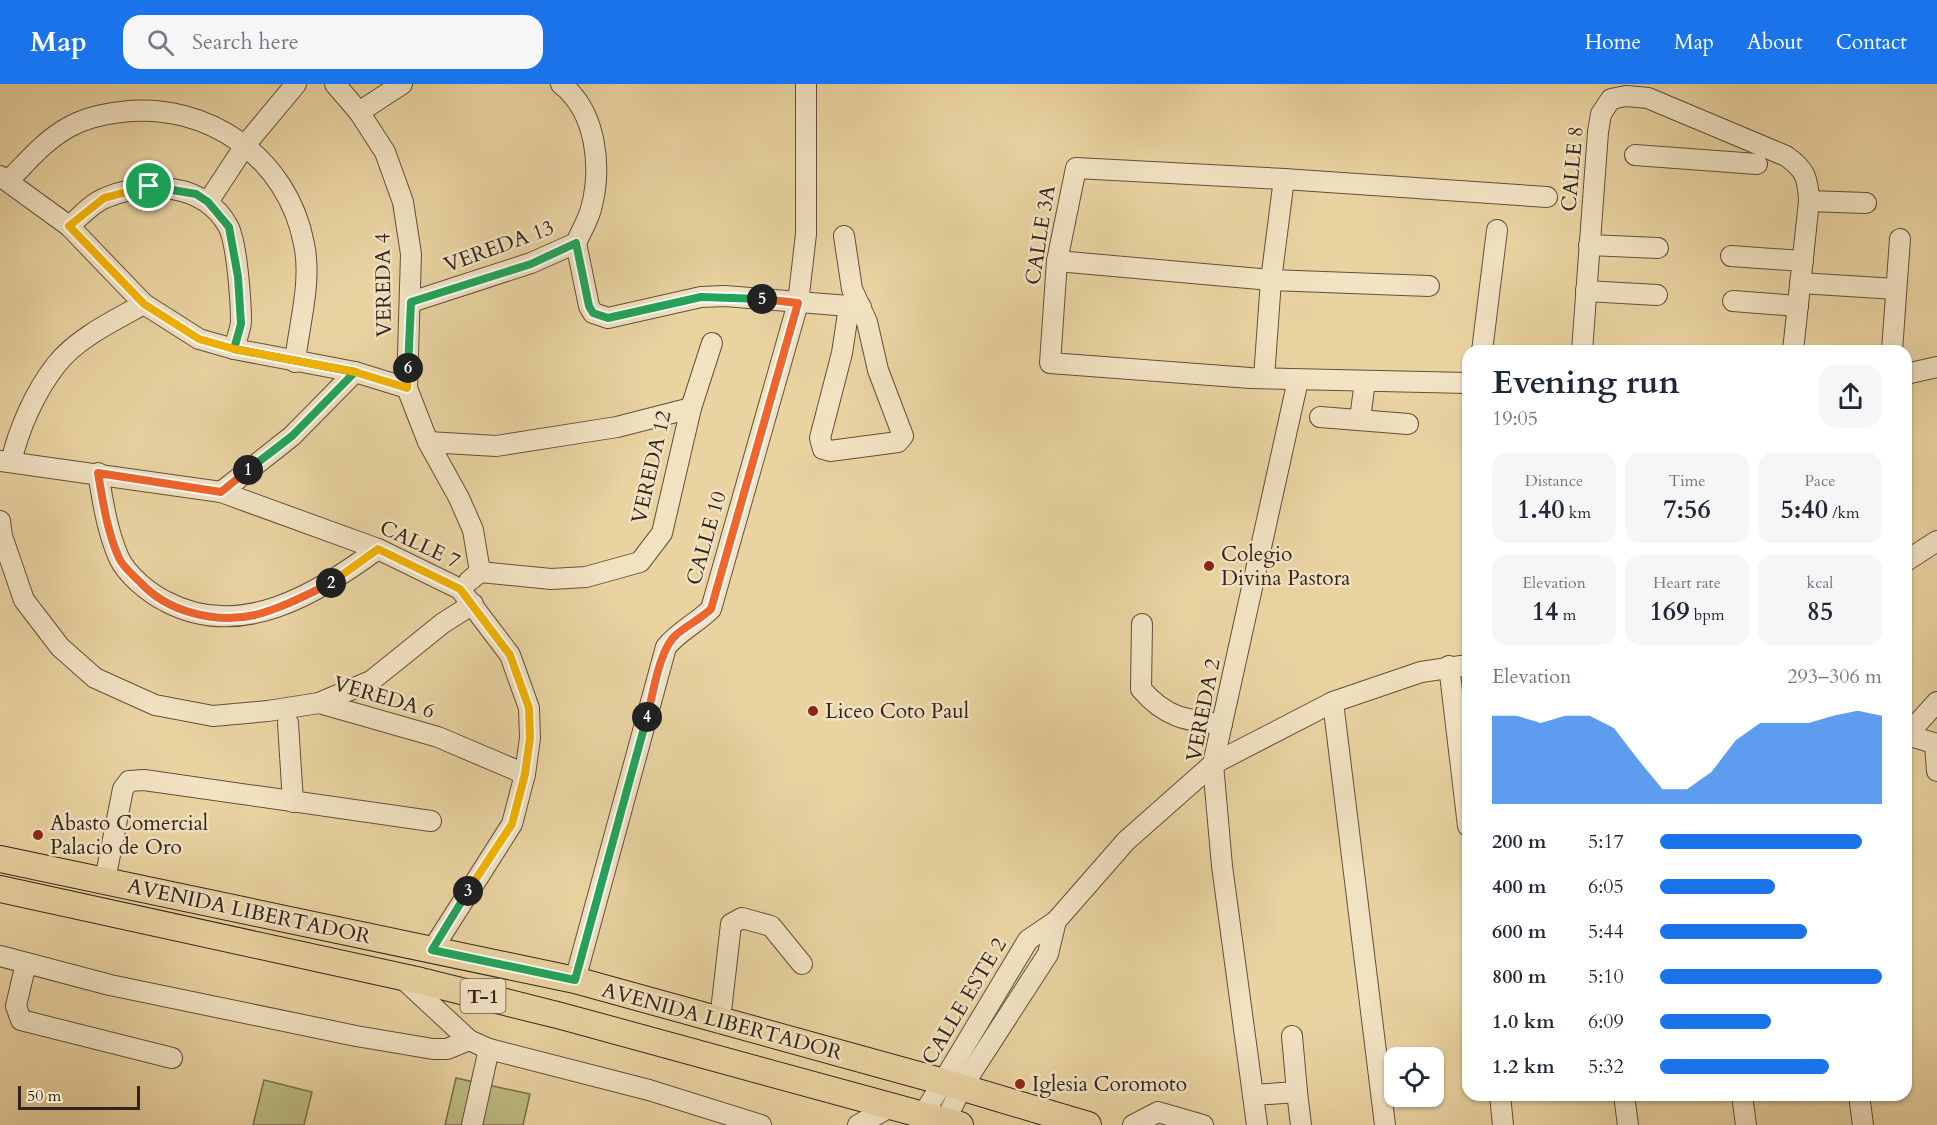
<!DOCTYPE html>
<meta charset="utf-8">
<style>
:root{--surface:#fff;--page:#f6f6f7;--text:#1f2937;--muted:#747a83;--accent:#1a73e8}
body{margin:0;font-family:Cardo,serif;background:var(--page);color:var(--text);height:100vh;display:flex;flex-direction:column;font-size:22px;white-space:nowrap}
*{box-sizing:border-box;margin:0}
p{font-size:20px;color:var(--muted)}
.icon{flex:none;width:33px;height:33px;fill:none;stroke:currentColor;stroke-width:2;stroke-linecap:round;stroke-linejoin:round}
.map{position:relative;flex:1;overflow:hidden}
.details{position:absolute;left:1462px;top:261px;width:450px;height:756px;display:flex;flex-direction:column;background:var(--surface);border-radius:18px;box-shadow:0 2px 4px #0004}
.details>*{flex:none}
.fabs{position:absolute;left:1384px;top:963px;display:grid;gap:12px}
.fabs a{display:grid;place-items:center;width:60px;height:60px;border-radius:12px;background:var(--surface);box-shadow:0 2px 4px #0004;font-size:30px}
.scale{position:absolute;left:18px;bottom:15px;width:122px;box-sizing:border-box;padding-left:6px;border:3px solid #32241c;border-top:0;font-size:16px;line-height:21px;white-space:nowrap;color:#32241c;-webkit-text-stroke:4px #f1e2c2;paint-order:stroke}
.pin{position:absolute;display:grid;place-items:center;width:51px;height:51px;color:#fff;margin:-26px;border:3px solid #fff;border-radius:50%;box-shadow:0 2px 6px #0007}
.km{position:absolute;width:30px;height:30px;margin:-15px;border-radius:50%;background:#222;color:#fff;font-size:16px;line-height:30px;text-align:center}
.round{display:grid;place-items:center;flex:none;width:63px;height:63px;border-radius:18px;background:var(--page)}
.headline{display:flex;align-items:center;justify-content:space-between;height:102px;padding:0 30px}
h1{font-size:33px;font-weight:700;line-height:45px}
.stats{display:grid;grid-template-columns:repeat(3,1fr);gap:9px;height:102px;padding:6px 30px}
.stats div{display:grid;align-content:center;border-radius:15px;background:var(--page);text-align:center}
.stats b{font-size:26px;font-weight:700}
.stats small{font-size:16px;font-weight:400}
.stats p{font-size:16px}
.chart{height:168px;padding:12px 30px}
.chart p{display:flex;justify-content:space-between}
.chart svg{width:100%;height:108px;margin-top:6px;fill:var(--accent);opacity:.7}
ul{padding:0 30px;list-style:none;font-size:20px}
li{display:grid;grid-template-columns:96px 72px 1fr;align-items:center;height:45px}
li i{height:15px;border-radius:8px;background:var(--accent)}
header{display:flex;align-items:center;gap:36px;box-sizing:border-box;height:84px;padding:0 30px;background:var(--accent);color:#fff}
header strong{font-size:28px}
nav{display:flex;gap:33px;margin-inline-start:auto;font-size:21px}
.search{width:420px;height:54px;background:var(--page);display:flex;align-items:center;gap:15px;box-sizing:border-box;padding:0 21px;border-radius:18px;color:var(--muted);font-size:22px}
.map>svg:first-child{display:block}
.green{fill:#bcbb80;stroke:#77704e;stroke-width:1.5}
.lines{fill:none;stroke-linecap:round;stroke-linejoin:round}
.minor-casing{stroke:#60503d;stroke-width:22}
.major-casing{stroke:#32241c;stroke-width:28}
.minor{stroke:#f1e2c2;stroke-width:20}
.major{stroke:#e9d3a1;stroke-width:26}
.split-1-casing{stroke:#fff;stroke-width:12}
.split-2-casing{stroke:#fff;stroke-width:12}
.split-3-casing{stroke:#fff;stroke-width:12}
.split-4-casing{stroke:#fff;stroke-width:12}
.split-5-casing{stroke:#fff;stroke-width:12}
.split-6-casing{stroke:#fff;stroke-width:12}
.split-7-casing{stroke:#fff;stroke-width:12}
.split-1{stroke:#22a559;stroke-width:8}
.split-2{stroke:#f0652b;stroke-width:8}
.split-3{stroke:#f5b400;stroke-width:8}
.split-4{stroke:#22a559;stroke-width:8}
.split-5{stroke:#f0652b;stroke-width:8}
.split-6{stroke:#22a559;stroke-width:8}
.split-7{stroke:#f5b400;stroke-width:8}
.poi-dot{fill:#8f2418;stroke:#f1e2c2;stroke-width:2}
.labels{text-anchor:middle;stroke-width:5;stroke-linejoin:round;paint-order:stroke}
.shield{fill:#f1e2c2;stroke:#6b5d4e;stroke-width:1.5}
.shield-label{font-size:20px;font-weight:bold;fill:#32241c}
.street-label{font-size:21px;fill:#32241c;stroke:#f1e2c2}
.poi-label{font-size:21px;fill:#32241c;stroke:#f1e2c2;text-anchor:start}
</style>
<header>
<strong>Map</strong>
<div class="search"><svg class="icon" aria-label="search" viewBox="0 0 24 24"><circle cx="10" cy="10" r="6"/><path d="M15 15l6 6"/></svg>Search here</div>
<nav><a>Home</a><a>Map</a><a>About</a><a>Contact</a></nav>
</header>
<div class="map">
<svg width="1937" height="1041" viewBox="0 0 1937 1041">
<rect width="100%" height="100%" fill="#e9d3a1"/>
<filter id="stains"><feTurbulence type="fractalNoise" baseFrequency=".00333" numOctaves="4"/><feColorMatrix values="0 0 0 0 .2 0 0 0 0 .09 0 0 0 0 .02 0 0 0 .5 -.17"/></filter>
<radialGradient id="worn" r=".72"><stop offset=".6" stop-color="#630" stop-opacity="0"/><stop offset="1" stop-color="#630" stop-opacity=".3"/></radialGradient>
<g class="green">
<path d="M 456,994 L 530,1010 L 523,1041 L 445,1041 Z"/>
<path d="M 264,996 L 312,1008 L 304,1041 L 253,1041 Z"/>
</g>
<g class="lines">
<g class="minor-casing">
<g id="minor">
<path d="M 335,0 L 359,28 L 385,68 L 403,118 L 411,170 L 407,304 L 428,358 L 459,414 L 473,446 L 480,488 L 469,497"/>
<path d="M 359,28 L 402,0"/>
<path d="M 1635,71 L 1757,80"/>
<path d="M 0,92 L 69,142 L 144,220 L 199,255 L 234,265 L 355,288 L 407,304"/>
<path d="M 8,97 C 27,78 45,56 69,43 C 85,34 103,30 121,28 C 208,17 288,74 304,160 C 312,198 299,240 295,278"/>
<path d="M 1809,117 L 1866,119"/>
<path d="M 208,118 L 246,60 L 296,0"/>
<path d="M 69,142 C 80,133 92,119 105,114 C 147,96 204,99 228,142 C 237,158 241,218 241,238 C 240,247 236,256 234,265"/>
<path d="M 844,152 L 852,205 L 867,238 L 878,286 L 903,352 L 898,358 L 830,367 L 823,365 L 820,354 L 842,269 L 849,223"/>
<path d="M 576,159 L 589,222 L 593,229 L 608,234 L 701,213 L 725,212 L 861,223"/>
<path d="M 1589,161 L 1658,164"/>
<path d="M 1731,172 L 1803,177"/>
<path d="M 1057,177 L 1271,196 L 1429,202"/>
<path d="M 1800,199 L 1896,205"/>
<path d="M 1586,207 L 1657,211"/>
<path d="M 1733,217 L 1798,222"/>
<path d="M 411,218 L 531,179 L 576,159 C 581,148 588,136 591,125 C 602,84 597,28 561,0"/>
<path d="M 1482,267 L 1497,146"/>
<path d="M 1582,267 L 1598,48 L 1601,30 L 1611,15 L 1626,12 L 1648,14 L 1786,72 C 1805,85 1808,94 1809,117 L 1793,267"/>
<path d="M 1892,267 L 1900,155"/>
<path d="M 1906,290 L 1937,283"/>
<path d="M 1264,294 L 1271,196 L 1284,95"/>
<path d="M 1468,299 L 1250,294 L 1050,279 L 1057,177 L 1076,84 L 1284,95 L 1547,113"/>
<path d="M 691,324 L 712,259"/>
<path d="M 1320,333 L 1408,340"/>
<path d="M 1360,335 L 1365,297"/>
<path d="M 428,358 L 496,362 L 617,343 L 691,324 L 662,449 L 640,478 L 586,493 L 551,495 L 480,488"/>
<path d="M 0,377 L 221,408 L 378,465 L 460,505 L 510,571 L 529,624 L 530,654 L 525,690 L 512,740 L 432,866"/>
<path d="M 11,378 C 19,344 35,308 56,281 C 77,254 115,236 144,220"/>
<path d="M 98,389 C 103,418 107,447 119,474 C 127,491 149,509 165,517 C 241,558 317,509 378,465"/>
<path d="M 221,408 L 292,352 L 355,288"/>
<path d="M 0,437 L 2,452 L 24,516 L 60,563 L 95,594 L 155,621 L 213,632 L 268,627 L 319,619 L 438,653 L 525,690"/>
<path d="M 1906,477 L 1937,457"/>
<path d="M 1142,540 L 1141,605 C 1166,634 1185,636 1222,640"/>
<path d="M 1449,582 L 1468,742"/>
<path d="M 1333,618 L 1385,1041"/>
<path d="M 319,619 L 371,597 L 443,539 L 473,520"/>
<path d="M 288,639 L 293,718"/>
<path d="M 1906,651 L 1937,660"/>
<path d="M 1907,651 L 1937,618"/>
<path d="M 1935,660 L 1937,687"/>
<path d="M 105,796 L 123,705 L 129,697 L 144,696 L 431,737"/>
<path d="M 0,872 L 110,901 L 356,952 L 433,965 L 447,965 L 469,956"/>
<path d="M 26,879 L 16,922 L 21,936 L 172,974"/>
<path d="M 401,893 L 469,956 L 489,965 L 649,1006 L 761,1041"/>
<path d="M 575,896 L 666,563 C 679,547 697,539 711,525 L 798,219 L 806,150 L 806,0"/>
<path d="M 720,936 L 731,840 L 742,834 L 771,842 L 802,880"/>
<path d="M 1297,1008 L 1301,1041"/>
<path d="M 1254,1011 L 1297,1008 L 1292,952"/>
<path d="M 1500,1011 L 1503,1041"/>
<path d="M 1624,1011 L 1628,1041"/>
<path d="M 1742,1011 L 1746,1041"/>
<path d="M 1859,1011 L 1863,1041"/>
<path d="M 923,1031 L 1028,856 L 1056,837 L 1126,757 L 1213,680 L 1333,618 L 1421,588 L 1468,581"/>
<path d="M 945,1037 L 962,1003 L 1048,870 L 1056,837"/>
<path d="M 472,1041 L 489,965"/>
<path d="M 858,1041 L 892,1022"/>
<path d="M 1133,1041 L 1158,1028 L 1203,1041"/>
<path d="M 1257,1041 L 1222,782 L 1213,680 L 1298,296"/>
</g>
</g>
<g class="major-casing">
<g id="major">
<path d="M 0,775 L 575,896 L 944,998 L 1088,1041"/>
<path d="M 0,805 L 421,897 L 561,932 L 960,1041"/>
</g>
</g>
<use href="#minor" class="minor"/>
<use href="#major" class="major"/>
</g>
<g class="lines">
<g class="split-1-casing">
<path id="split-1" d="M 149,102 L 196,110 L 208,118 L 229,143 L 238,193 L 241,240 L 234,265 L 355,288 L 292,352 L 248,386"/>
</g>
<g class="split-2-casing">
<path id="split-2" d="M 248,386 L 221,408 L 98,389 C 103,418 107,447 119,474 C 123,483 133,491 140,498 C 167,528 216,540 255,531 C 282,524 306,511 331,499"/>
</g>
<g class="split-3-casing">
<path id="split-3" d="M 331,499 L 378,465 L 460,505 L 510,571 L 529,624 L 530,654 L 525,690 L 512,740 L 468,807"/>
</g>
<g class="split-4-casing">
<path id="split-4" d="M 468,807 L 432,866 L 575,896 L 647,633"/>
</g>
<g class="split-5-casing">
<path id="split-5" d="M 647,633 C 653,611 659,564 677,550 C 688,541 700,535 711,525 L 798,219 L 762,215"/>
</g>
<g class="split-6-casing">
<path id="split-6" d="M 408,284 L 411,218 L 531,180 L 576,159 L 589,222 L 593,229 L 608,234 L 701,213 L 762,215"/>
</g>
<g class="split-7-casing">
<path id="split-7" d="M 149,102 L 104,114 L 69,142 L 144,220 L 199,255 L 234,265 L 355,288 L 407,304 L 408,284"/>
</g>
<use href="#split-1" class="split-1"/>
<use href="#split-2" class="split-2"/>
<use href="#split-3" class="split-3"/>
<use href="#split-4" class="split-4"/>
<use href="#split-5" class="split-5"/>
<use href="#split-6" class="split-6"/>
<use href="#split-7" class="split-7"/>
</g>
<g class="poi-dot">
<circle cx="1209" cy="482" r="6"/>
<circle cx="813" cy="627" r="6"/>
<circle cx="38" cy="751" r="6"/>
<circle cx="1020" cy="1000" r="6"/>
</g>
<g class="labels">
<rect class="shield" x="460.5" y="895" width="45" height="34" rx="4.5"/>
<g class="shield-label">
<text x="483" y="919">T-1</text>
</g>
<g class="street-label">
<text transform="translate(1572 85) rotate(-85)" y="7">CALLE 8</text>
<text transform="translate(1040 151) rotate(-81)" y="7">CALLE 3A</text>
<text transform="translate(499 162) rotate(-20)" y="7">VEREDA 13</text>
<text transform="translate(383 201) rotate(-91)" y="7">VEREDA 4</text>
<text transform="translate(651 383) rotate(-77)" y="7">VEREDA 12</text>
<text transform="translate(706 454) rotate(-74)" y="7">CALLE 10</text>
<text transform="translate(420 460) rotate(25)" y="7">CALLE 7</text>
<text transform="translate(384 613) rotate(16)" y="7">VEREDA 6</text>
<text transform="translate(1203 626) rotate(-79)" y="7">VEREDA 2</text>
<text transform="translate(249 827) rotate(12)" y="7">AVENIDA LIBERTADOR</text>
<text transform="translate(964 917) rotate(-59)" y="7">CALLE ESTE 2</text>
<text transform="translate(722 937) rotate(15)" y="7">AVENIDA LIBERTADOR</text>
</g>
<g class="poi-label">
<text x="1221" y="477">Colegio<tspan x="1221" dy="24">Divina Pastora</tspan></text>
<text x="825" y="634">Liceo Coto Paul</text>
<text x="50" y="746">Abasto Comercial<tspan x="50" dy="24">Palacio de Oro</tspan></text>
<text x="1032" y="1007">Iglesia Coromoto</text>
</g>
</g>
<rect width="100%" height="100%" filter="url(#stains)"/>
<rect width="100%" height="100%" fill="url(#worn)"/>
</svg>
<div class="fabs">
<a><svg class="icon" aria-label="locate" viewBox="0 0 24 24"><circle cx="12" cy="12" r="6"/><path d="M12 2v4M12 18v4M2 12h4M18 12h4"/></svg></a>
</div>
<div class="scale">50 m</div>
<div class="pin" style="left:149px;top:102px;background:#1e9e55"><svg class="icon" aria-label="arrive" viewBox="0 0 24 24"><path d="M6 21V4h12l-3 4 3 4H6"/></svg></div>
<b class="km" style="left:248px;top:386px">1</b>
<b class="km" style="left:331px;top:499px">2</b>
<b class="km" style="left:468px;top:807px">3</b>
<b class="km" style="left:647px;top:633px">4</b>
<b class="km" style="left:762px;top:215px">5</b>
<b class="km" style="left:408px;top:284px">6</b>
<section class="details">
<div class="headline"><div><h1>Evening run</h1><p>19:05</p></div><a class="round"><svg class="icon" aria-label="share" viewBox="0 0 24 24"><path d="M12 15V3M7 8l5-5 5 5M5 13v7h14v-7"/></svg></a></div>
<div class="stats">
<div><p>Distance</p><b>1.40<small> km</small></b></div>
<div><p>Time</p><b>7:56</b></div>
<div><p>Pace</p><b>5:40<small> /km</small></b></div>
</div>
<div class="stats">
<div><p>Elevation</p><b>14<small> m</small></b></div>
<div><p>Heart rate</p><b>169<small> bpm</small></b></div>
<div><p>kcal</p><b>85</b></div>
</div>
<div class="chart"><p><span>Elevation</span>293–306 m</p>
<svg viewBox="0 0 160 44" preserveAspectRatio="none"><path d="M0 44V8L10 8L20 11L30 8L40 8L50 13L60 26L70 38L80 38L90 31L100 18L110 11L120 11L130 11L140 8L150 6L160 8V44z"/></svg>
</div>
<ul>
<li><b>200 m</b>5:17<i style="width:91%"></i></li>
<li><b>400 m</b>6:05<i style="width:52%"></i></li>
<li><b>600 m</b>5:44<i style="width:66%"></i></li>
<li><b>800 m</b>5:10<i style="width:100%"></i></li>
<li><b>1.0 km</b>6:09<i style="width:50%"></i></li>
<li><b>1.2 km</b>5:32<i style="width:76%"></i></li>
</ul>
</section>
</div>
